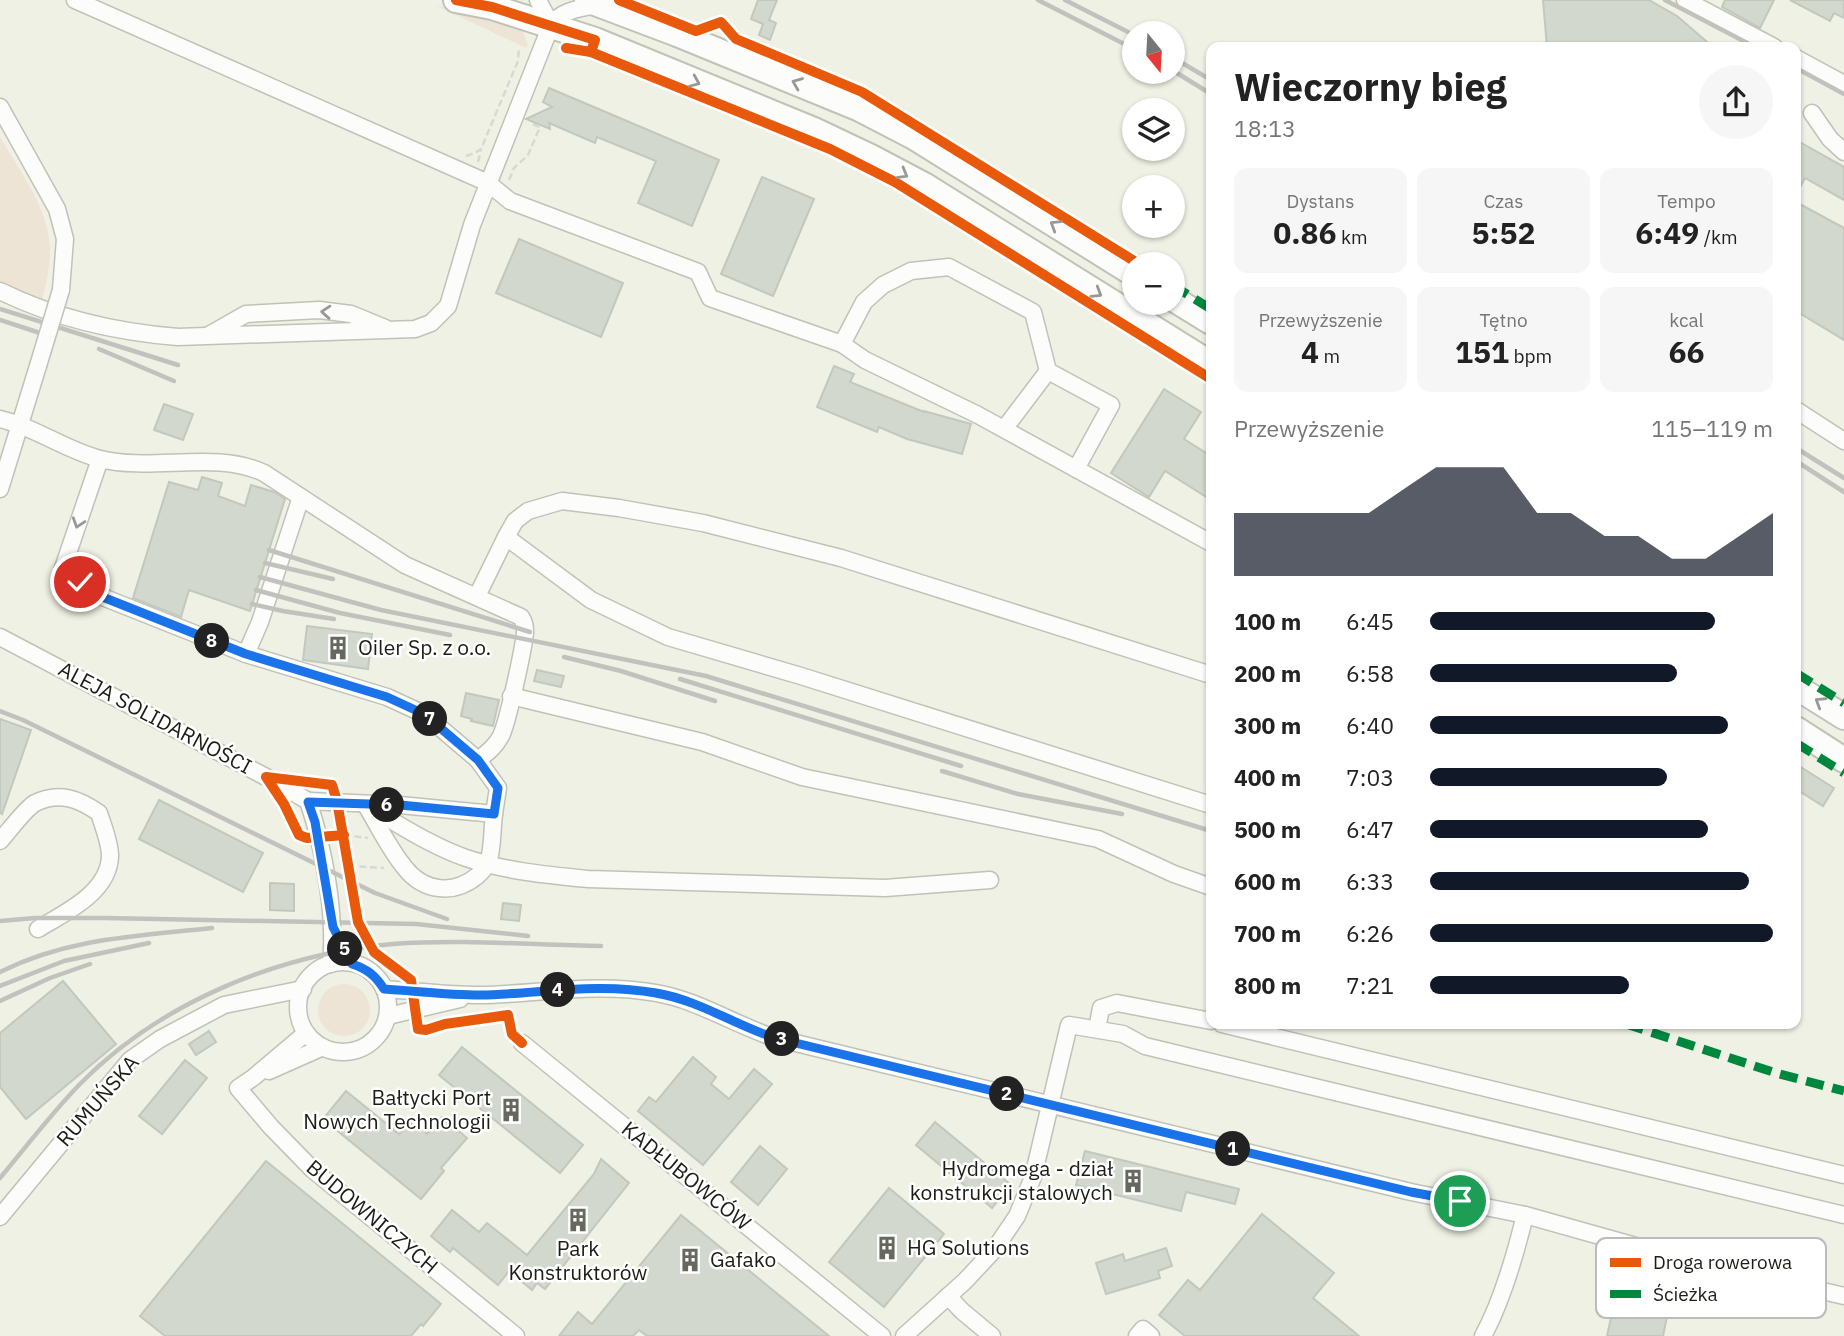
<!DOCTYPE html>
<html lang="pl">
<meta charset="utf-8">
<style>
:root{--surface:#fff;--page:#f6f6f6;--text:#222;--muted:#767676;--accent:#111827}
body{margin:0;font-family:"IBM Plex Sans",sans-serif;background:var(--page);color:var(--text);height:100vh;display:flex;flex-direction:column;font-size:26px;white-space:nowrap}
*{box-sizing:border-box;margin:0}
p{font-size:23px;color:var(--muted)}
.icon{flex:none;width:38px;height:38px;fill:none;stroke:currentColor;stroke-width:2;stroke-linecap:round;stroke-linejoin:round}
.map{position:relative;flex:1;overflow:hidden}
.side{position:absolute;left:1206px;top:42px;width:595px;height:987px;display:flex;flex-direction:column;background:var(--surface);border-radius:14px;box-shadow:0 2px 5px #0004}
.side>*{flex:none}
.needle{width:46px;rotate:162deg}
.tools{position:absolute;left:1122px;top:21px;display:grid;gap:14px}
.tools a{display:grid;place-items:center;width:63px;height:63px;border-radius:50%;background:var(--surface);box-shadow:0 2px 5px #0004;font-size:35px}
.pin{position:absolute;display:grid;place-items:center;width:60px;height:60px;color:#fff;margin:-30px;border:4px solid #fff;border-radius:50%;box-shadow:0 2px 7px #0007}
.km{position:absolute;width:35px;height:35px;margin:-18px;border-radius:50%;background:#222;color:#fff;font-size:19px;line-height:35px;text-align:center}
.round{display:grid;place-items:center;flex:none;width:74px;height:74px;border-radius:37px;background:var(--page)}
.head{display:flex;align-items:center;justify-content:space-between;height:119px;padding:0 28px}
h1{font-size:38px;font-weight:700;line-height:52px}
.metrics{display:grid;grid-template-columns:repeat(3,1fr);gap:10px;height:119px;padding:7px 28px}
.metrics div{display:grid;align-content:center;border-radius:14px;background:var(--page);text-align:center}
.metrics b{font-size:30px;font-weight:700}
.metrics small{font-size:19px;font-weight:400}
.metrics p{font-size:19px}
.chart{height:196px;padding:14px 28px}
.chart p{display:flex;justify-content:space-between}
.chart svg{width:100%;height:126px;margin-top:7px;fill:var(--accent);opacity:.7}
ul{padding:0 28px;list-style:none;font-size:23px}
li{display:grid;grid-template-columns:112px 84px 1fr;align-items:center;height:52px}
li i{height:18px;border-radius:9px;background:var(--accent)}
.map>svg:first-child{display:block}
.green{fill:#eee4d5}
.building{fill:#d2d8cd;stroke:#c3c8be;stroke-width:2}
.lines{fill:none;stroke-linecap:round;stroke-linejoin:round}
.minor-casing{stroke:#c0c2b8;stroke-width:19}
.highway-casing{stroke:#c0c2b8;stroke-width:28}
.path{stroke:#d8d8d5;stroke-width:2.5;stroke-dasharray:7 3.5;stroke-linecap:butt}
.minor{stroke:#fcfdfb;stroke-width:16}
.highway{stroke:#fcfdfb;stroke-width:24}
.rail{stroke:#c1c1be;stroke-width:4.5}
.minor-bridge-casing{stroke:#c0c2b8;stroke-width:19;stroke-linecap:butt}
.minor-bridge{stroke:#fcfdfb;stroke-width:16}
.quiet{stroke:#00873e;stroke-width:9;stroke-dasharray:18 9;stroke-linecap:butt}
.cycleway-casing{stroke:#fff;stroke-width:15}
.cycleway{stroke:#e8590c;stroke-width:10}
.oneway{stroke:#979994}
.route-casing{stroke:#fff;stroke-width:14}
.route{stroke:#1a73e8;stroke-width:9}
.labels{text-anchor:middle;stroke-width:5;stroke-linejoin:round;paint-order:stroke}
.poi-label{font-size:21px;fill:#1c1e15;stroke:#fff;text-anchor:start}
.street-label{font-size:21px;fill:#1c1e15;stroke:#fff}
.key{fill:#fff;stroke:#bbbcb9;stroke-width:2}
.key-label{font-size:19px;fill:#1c1e15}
</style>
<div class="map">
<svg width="1844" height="1336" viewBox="0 0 1844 1336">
<rect width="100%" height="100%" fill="#eef1e3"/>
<g class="green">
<path d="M 435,5 L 516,25 L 523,32 L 528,45 L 526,48 Z"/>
<path d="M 0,137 C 19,170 48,207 50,247 C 51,265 46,283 42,301 L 0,281 Z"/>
<circle cx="344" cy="1010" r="26"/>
</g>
<g class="building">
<path d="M 758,0 L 777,0 L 769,20 L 776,23 L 770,40 L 759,35 L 763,24 L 751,19 Z"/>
<path d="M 1543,0 L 1649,0 L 1677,16 L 1713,47 L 1547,47 Z"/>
<path d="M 1725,0 L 1774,0 L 1760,28 L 1722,7 Z"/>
<path d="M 1790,0 L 1844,0 L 1844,18 L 1834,13 L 1830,21 Z"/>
<path d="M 549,88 L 719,160 L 692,226 L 638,203 L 656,161 L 597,137 L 595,143 L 549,123 L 550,129 L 526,119 L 552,107 L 543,102 Z"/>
<path d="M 1796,140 L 1844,167 L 1844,200 L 1805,178 L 1796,195 Z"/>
<path d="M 762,177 L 814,199 L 773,296 L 721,274 Z"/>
<path d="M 1796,202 L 1844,228 L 1844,340 L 1796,311 Z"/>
<path d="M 519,239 L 623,283 L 601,337 L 496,293 Z"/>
<path d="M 834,366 L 854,374 L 850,382 L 924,412 L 924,411 L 971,424 L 962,454 L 907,439 L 879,427 L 877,432 L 817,407 Z"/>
<path d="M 1164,389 L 1201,412 L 1184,439 L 1211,456 L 1211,500 L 1165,471 L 1149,497 L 1111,473 Z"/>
<path d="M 164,404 L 193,414 L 183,440 L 154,430 Z"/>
<path d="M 202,477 L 222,483 L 218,496 L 245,506 L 251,485 L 274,492 L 285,499 L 250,611 L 189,590 L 181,617 L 133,598 L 169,482 L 198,490 Z"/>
<path d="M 307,626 L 372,634 L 368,669 L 303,660 Z"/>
<path d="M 537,670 L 564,676 L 561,687 L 534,681 Z"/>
<path d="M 466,693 L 499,700 L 493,726 L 471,721 L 472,719 L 461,716 Z"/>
<path d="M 0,719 L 31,730 L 2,814 L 0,813 Z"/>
<path d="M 1796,764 L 1834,788 L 1823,806 L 1796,789 Z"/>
<path d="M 159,800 L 263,853 L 243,892 L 139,839 Z"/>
<path d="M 270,883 L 294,884 L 294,911 L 270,910 Z"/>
<path d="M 503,903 L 521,905 L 519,921 L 501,919 Z"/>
<path d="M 63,981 L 116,1044 L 26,1119 L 0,1087 L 0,1033 Z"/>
<path d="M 209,1031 L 216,1042 L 196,1055 L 189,1044 Z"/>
<path d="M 462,1047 L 583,1145 L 560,1173 L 439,1075 Z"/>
<path d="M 693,1057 L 716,1077 L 711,1084 L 729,1099 L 754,1069 L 772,1084 L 703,1165 L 638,1111 L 649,1097 L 656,1102 Z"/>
<path d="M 185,1060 L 207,1078 L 162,1134 L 139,1116 Z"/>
<path d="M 346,1091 L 399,1134 L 416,1120 L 427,1134 L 442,1117 L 467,1138 L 441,1168 L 444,1171 L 421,1199 L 323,1119 Z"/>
<path d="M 935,1122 L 1011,1185 L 992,1208 L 916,1145 Z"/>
<path d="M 760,1146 L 787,1169 L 758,1205 L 731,1182 Z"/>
<path d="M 1085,1151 L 1239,1189 L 1235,1204 L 1186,1192 L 1181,1211 L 1076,1185 Z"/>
<path d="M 601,1159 L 629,1183 L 545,1289 L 537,1283 L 532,1290 L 509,1271 L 498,1285 L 453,1248 L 450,1252 L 431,1236 L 452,1210 L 479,1232 L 487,1223 L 527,1255 L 594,1174 Z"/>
<path d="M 266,1161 L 441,1304 L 423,1326 L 421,1324 L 411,1336 L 165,1336 L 140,1316 Z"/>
<path d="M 889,1188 L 944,1234 L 884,1307 L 829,1262 Z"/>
<path d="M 1262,1214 L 1334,1273 L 1313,1298 L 1359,1336 L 1185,1336 L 1159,1315 L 1188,1280 L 1200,1290 Z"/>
<path d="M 681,1215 L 829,1336 L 647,1336 L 639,1330 L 633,1336 L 559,1336 L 578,1312 L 592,1324 Z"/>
<path d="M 1166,1248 L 1172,1266 L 1158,1271 L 1160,1278 L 1106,1294 L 1096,1263 L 1123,1254 L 1125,1261 Z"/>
<path d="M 1619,1281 L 1672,1293 L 1663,1336 L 1607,1336 Z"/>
</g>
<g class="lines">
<g class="minor-casing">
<g id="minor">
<path d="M 75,0 L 488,183 L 510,201 L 698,272 L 710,298 L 842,344 L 865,360 L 978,415 L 1211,543"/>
<path d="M 538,0 L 551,25"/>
<path d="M 1685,0 L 1774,47"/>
<path d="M 1796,58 L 1844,84"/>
<path d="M 0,107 L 57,209 L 65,239 L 61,290"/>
<path d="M 1812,113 L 1830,139 L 1844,152"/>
<path d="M 0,291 C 57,319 115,332 178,337 L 415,329 L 431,323 L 448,306 L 472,225 L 551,25 C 561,10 582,8 598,5"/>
<path d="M 209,335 L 246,314 L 319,310 L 351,314 L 385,328"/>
<path d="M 842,344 L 864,302 L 883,285 L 911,271 L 949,267 L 1033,312 L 1048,371 L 1111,405 L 1076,469"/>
<path d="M 1796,410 L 1844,441"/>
<path d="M 0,419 C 35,427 65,450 100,459 C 153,472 215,450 264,473 L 405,565 L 521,617 C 525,623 525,627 525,633 C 523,651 508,721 501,736 C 495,747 487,753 478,760 L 424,714 L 387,697 L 246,654 L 90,592 L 73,573 L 63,568 L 100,459"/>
<path d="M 1004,429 L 1048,371"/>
<path d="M 0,489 L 38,366"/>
<path d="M 506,537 L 515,521 L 528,511 L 562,501 L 619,508 L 703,523 L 841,558 L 1211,675"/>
<path d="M 477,596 L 506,537 L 591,600 L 668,637 L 801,676 L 1211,805"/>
<path d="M 0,637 L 266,777 L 308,801"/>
<path d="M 246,654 L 260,622 L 301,497"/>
<path d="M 511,696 L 702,742 L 802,777 L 1098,839 L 1174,874 L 1211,887"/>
<path d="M 478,760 L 498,788 L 494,814"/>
<path d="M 308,801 L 400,805 L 494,814 C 492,829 493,849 488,863 C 486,868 481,872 477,876 C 454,895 424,892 405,868 C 390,850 379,827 367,807"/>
<path d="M 308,801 C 324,848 336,915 331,964"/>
<path d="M 365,805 C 397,823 431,846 466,858 C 505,871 547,875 588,879 L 885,888 L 990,880"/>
<path d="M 0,841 C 9,831 25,809 35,803 C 59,791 79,799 99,813 C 103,826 110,842 110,856 C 109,893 64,913 38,929"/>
<circle cx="343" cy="1007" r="45"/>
<path d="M 384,989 C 416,991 448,995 480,995 C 539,994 597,982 656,993 C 698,1000 735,1025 775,1038 L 1411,1192 L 1525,1215 L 1664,1254 L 1844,1296"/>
<path d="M 388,1016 L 460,999"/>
<path d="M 1222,1024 L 1844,1175"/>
<path d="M 1097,1029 L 1101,1008 L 1117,1003 L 1211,1021"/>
<path d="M 306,1033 L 254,1077 L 238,1088 L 271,1127 L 313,1170 L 516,1336"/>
<path d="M 522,1043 L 882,1336"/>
<path d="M 269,1071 L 323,1047"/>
<path d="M 0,1217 L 130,1060 L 160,1039 L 224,1005 L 303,989"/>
<path d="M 948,1296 L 962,1311 L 992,1336"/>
<path d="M 904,1336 L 965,1281 L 994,1250 L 1017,1216 L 1033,1177 L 1069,1025 L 1123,1034 L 1145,1046 L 1844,1215"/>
<path d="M 1137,1336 L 1143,1329 L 1151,1336"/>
<path d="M 1483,1336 C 1501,1303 1516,1252 1525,1215"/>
</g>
</g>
<g class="highway-casing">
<g id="highway">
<path d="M 456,0 L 492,7 L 595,40 L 814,130 L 871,157 L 924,185 L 1211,364"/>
<path d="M 587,0 L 677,34 L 860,109 L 914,137 L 1134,274"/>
<path d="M 1172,298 L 1211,322"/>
<path d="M 1796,687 L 1844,717"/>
<path d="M 1796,729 L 1844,760"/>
</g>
</g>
<g class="path">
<path d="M 466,156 L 475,153 L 481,149 L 518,61 L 519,48"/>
<path d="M 478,162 L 481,149"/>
<path d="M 509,180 L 514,168 L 528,155 L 540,127 L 530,123"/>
<path d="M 344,835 L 368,838"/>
<path d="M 349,866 L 384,868"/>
</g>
<use href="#minor" class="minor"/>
<use href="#highway" class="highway"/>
<g class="rail">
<path d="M 1038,0 L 1134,49"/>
<path d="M 1065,0 L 1134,35"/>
<path d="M 1665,0 L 1755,47"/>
<path d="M 1172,57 L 1211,80"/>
<path d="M 1796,68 L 1844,94"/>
<path d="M 1172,70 L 1211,94"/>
<path d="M 0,309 L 178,365"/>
<path d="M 0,320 L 43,334"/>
<path d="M 99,349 L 174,381"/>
<path d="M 1796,448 L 1844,478"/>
<path d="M 1796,461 L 1844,492"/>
<path d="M 269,550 L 530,632"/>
<path d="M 265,563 L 333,579"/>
<path d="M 260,577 L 381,610 L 706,676 L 1211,831"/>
<path d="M 256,590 L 340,613 L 450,635"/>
<path d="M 252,604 L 283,611 L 334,619"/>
<path d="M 564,657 L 621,671 L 715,701"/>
<path d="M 680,679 L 961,766"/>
<path d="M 0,711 L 23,720 L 375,893 L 447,919"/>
<path d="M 942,771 L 1018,794 L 1122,814"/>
<path d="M 0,921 L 35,918 L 105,918 L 416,924 L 528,936"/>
<path d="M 0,972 C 68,938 138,936 212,928"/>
<path d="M 0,986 L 64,961 L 149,943"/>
<path d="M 0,1001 L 50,978 L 90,964"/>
<path d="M 0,1178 C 26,1147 51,1114 79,1085 C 160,1002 279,954 393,944 C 462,939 532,945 601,946"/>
</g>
<g class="minor-bridge-casing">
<path id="minor-bridge" d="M 38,366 L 61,290"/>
</g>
<use href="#minor-bridge" class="minor-bridge"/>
<g class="quiet">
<path d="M 1172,285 L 1211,309"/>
<path d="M 1796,673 L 1844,703"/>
<path d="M 1796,743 L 1844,773"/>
<path d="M 1626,1024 L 1776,1073 L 1844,1091"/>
</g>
<g class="cycleway-casing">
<g id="cycleway">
<path d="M 456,0 L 492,7 L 595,40 L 591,52"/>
<path d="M 619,0 L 696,31 L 721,22 L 736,39 L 862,92 L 1139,264"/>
<path d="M 566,48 L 591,52 L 830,149 L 895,182 L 1211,379"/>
<path d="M 344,835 L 307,838 L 299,835 L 284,804 L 266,777 L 332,785 L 337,801 L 358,922 L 374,952 L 411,980 L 418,1029 L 426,1030 L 445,1024 L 508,1015 L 512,1034 L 522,1043"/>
</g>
</g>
<use href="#cycleway" class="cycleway"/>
</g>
<defs><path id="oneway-chevron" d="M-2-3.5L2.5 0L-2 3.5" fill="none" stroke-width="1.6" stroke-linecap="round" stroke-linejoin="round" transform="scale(1.75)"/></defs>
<g class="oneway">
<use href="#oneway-chevron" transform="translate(695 82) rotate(23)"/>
<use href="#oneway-chevron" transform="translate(797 83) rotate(-158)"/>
<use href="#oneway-chevron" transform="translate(903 174) rotate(30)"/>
<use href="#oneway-chevron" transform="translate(1055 225) rotate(-148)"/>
<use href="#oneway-chevron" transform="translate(1097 293) rotate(32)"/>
<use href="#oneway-chevron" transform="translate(326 312) rotate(-176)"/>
<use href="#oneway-chevron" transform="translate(78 523) rotate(108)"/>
<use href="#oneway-chevron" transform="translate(1820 702) rotate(-148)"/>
</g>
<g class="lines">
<g class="route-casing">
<path id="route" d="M 80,582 L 90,592 L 246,654 L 387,697 L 424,714 L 478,760 L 498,788 L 494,814 L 400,805 L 308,802 L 315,822 L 333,927 L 352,964 C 367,969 375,975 384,989 C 416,991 448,995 480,995 C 539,994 597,982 656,993 C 698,1000 735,1025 775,1038 L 1411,1192 L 1460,1201"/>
</g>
<use href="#route" class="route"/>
</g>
<defs>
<g id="building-bare" transform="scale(1.89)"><path d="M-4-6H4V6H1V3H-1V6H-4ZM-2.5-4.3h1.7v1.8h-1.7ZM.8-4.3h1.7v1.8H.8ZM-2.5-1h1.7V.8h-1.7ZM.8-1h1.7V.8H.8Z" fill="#66685d" stroke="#fff" stroke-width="2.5" paint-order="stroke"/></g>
</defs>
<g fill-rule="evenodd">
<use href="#building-bare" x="338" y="648"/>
<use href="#building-bare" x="511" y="1110"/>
<use href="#building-bare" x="1133" y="1181"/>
<use href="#building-bare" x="578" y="1220"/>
<use href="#building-bare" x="887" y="1248"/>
<use href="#building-bare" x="690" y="1260"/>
</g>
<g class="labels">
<g class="poi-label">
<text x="358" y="655">Oiler Sp. z o.o.</text>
<text x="491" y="1105" text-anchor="end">Bałtycki Port<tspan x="491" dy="24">Nowych Technologii</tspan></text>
<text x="1113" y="1176" text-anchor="end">Hydromega - dział<tspan x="1113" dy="24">konstrukcji stalowych</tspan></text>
<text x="907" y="1255">HG Solutions</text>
<text x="578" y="1256" text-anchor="middle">Park<tspan x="578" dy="24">Konstruktorów</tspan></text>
<text x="710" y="1267">Gafako</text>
</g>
<g class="street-label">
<text transform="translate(155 718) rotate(28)" y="7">ALEJA SOLIDARNOŚCI</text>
<text transform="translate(98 1101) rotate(-49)" y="7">RUMUŃSKA</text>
<text transform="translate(686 1176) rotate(39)" y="7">KADŁUBOWCÓW</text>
<text transform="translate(372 1217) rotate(40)" y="7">BUDOWNICZYCH</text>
</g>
</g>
<rect x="1596" y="1238" width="230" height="80" rx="10" class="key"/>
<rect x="1610" y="1258" width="31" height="9" fill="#e8590c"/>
<rect x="1610" y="1290" width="31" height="8" fill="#00873e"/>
<g class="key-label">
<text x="1653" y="1269">Droga rowerowa</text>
<text x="1653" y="1301">Ścieżka</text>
</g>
</svg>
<div class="tools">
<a><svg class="needle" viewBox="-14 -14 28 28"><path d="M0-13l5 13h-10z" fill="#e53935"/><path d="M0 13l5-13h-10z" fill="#767676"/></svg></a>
<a><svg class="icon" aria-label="layers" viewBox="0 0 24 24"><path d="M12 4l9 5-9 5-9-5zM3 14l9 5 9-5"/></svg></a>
<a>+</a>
<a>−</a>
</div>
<div class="pin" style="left:1460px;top:1201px;background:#1e9e55"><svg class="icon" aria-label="arrive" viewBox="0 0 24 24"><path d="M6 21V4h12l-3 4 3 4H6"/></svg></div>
<div class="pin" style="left:80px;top:582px;background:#d93025"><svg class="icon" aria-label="check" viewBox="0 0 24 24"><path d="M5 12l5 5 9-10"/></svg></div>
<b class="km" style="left:1233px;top:1149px">1</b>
<b class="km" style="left:1007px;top:1094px">2</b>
<b class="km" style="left:782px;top:1039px">3</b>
<b class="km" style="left:558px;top:990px">4</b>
<b class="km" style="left:345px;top:949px">5</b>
<b class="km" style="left:387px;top:805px">6</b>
<b class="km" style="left:430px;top:719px">7</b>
<b class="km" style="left:212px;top:641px">8</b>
<section class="side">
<div class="head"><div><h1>Wieczorny bieg</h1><p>18:13</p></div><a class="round"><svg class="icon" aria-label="share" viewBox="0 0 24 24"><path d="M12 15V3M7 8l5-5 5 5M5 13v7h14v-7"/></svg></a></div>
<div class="metrics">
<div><p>Dystans</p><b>0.86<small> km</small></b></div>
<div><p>Czas</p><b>5:52</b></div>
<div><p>Tempo</p><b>6:49<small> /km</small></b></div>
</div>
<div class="metrics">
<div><p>Przewyższenie</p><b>4<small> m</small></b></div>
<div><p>Tętno</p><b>151<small> bpm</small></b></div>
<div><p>kcal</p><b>66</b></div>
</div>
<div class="chart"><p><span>Przewyższenie</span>115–119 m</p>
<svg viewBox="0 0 160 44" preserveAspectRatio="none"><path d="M0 44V22L10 22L20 22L30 22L40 22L50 14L60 6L70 6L80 6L90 22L100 22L110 30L120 30L130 38L140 38L150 30L160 22V44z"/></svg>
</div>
<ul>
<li><b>100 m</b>6:45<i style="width:83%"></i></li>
<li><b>200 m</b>6:58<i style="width:72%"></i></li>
<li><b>300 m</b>6:40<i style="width:87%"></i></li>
<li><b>400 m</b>7:03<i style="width:69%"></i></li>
<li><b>500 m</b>6:47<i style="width:81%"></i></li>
<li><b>600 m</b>6:33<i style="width:93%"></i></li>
<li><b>700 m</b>6:26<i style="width:100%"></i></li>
<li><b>800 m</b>7:21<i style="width:58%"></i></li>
</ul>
</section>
</div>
